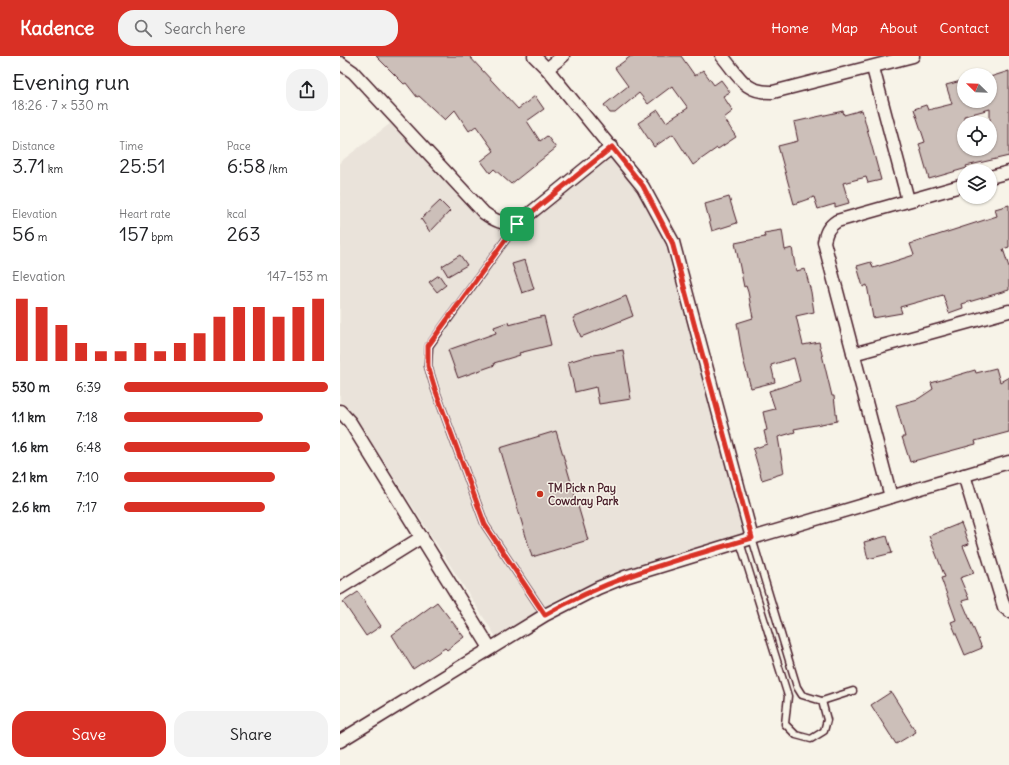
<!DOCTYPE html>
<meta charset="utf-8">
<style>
:root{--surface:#fff;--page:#f2f2f2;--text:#202124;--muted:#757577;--accent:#d93025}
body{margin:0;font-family:Delius,sans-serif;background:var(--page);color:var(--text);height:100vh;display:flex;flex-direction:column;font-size:15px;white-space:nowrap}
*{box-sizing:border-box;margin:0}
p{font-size:13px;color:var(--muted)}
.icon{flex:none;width:22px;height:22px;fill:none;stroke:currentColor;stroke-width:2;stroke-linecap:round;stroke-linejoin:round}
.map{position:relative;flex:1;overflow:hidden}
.panel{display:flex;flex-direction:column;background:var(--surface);width:340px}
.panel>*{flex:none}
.needle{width:26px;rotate:293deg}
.controls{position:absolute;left:617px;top:12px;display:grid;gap:8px}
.controls a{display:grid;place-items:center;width:40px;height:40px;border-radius:50%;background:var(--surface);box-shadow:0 1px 3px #0004;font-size:20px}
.pin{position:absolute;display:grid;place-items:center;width:34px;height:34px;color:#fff;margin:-17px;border-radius:8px;box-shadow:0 2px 6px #0006}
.round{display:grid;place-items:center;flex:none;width:42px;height:42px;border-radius:16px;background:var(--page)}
.overview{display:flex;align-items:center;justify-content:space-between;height:68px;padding:0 12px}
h1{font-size:22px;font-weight:600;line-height:30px}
.stats{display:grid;grid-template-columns:repeat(3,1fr);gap:6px;height:68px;padding:4px 12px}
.stats div{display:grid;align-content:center}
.stats b{font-size:20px;font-weight:600}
.stats small{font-size:11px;font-weight:400}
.stats p{font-size:11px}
.chart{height:112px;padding:8px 12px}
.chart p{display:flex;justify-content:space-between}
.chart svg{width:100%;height:72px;margin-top:4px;stroke:var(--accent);stroke-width:6}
.button{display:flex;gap:8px;margin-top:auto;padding:8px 12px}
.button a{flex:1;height:46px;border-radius:16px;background:var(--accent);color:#fff;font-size:16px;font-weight:600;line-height:46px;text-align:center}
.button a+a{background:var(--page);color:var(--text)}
ul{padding:0 12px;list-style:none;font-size:13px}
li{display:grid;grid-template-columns:64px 48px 1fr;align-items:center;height:30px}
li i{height:10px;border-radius:5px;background:var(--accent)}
header{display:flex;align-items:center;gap:24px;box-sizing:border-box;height:56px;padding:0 20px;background:var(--accent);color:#fff}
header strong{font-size:19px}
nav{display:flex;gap:22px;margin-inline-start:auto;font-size:14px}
.search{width:280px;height:36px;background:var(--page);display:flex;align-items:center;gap:10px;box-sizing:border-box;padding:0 14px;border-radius:16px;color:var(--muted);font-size:15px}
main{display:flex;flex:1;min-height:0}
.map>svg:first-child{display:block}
.built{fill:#eae3da}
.building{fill:#ccbfb9;stroke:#4a1f2b;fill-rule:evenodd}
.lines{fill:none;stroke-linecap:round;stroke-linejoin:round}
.service-casing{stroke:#4a1f2b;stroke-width:9}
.minor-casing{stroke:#4a1f2b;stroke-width:15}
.service{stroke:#f7f3e8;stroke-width:6}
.minor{stroke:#f7f3e8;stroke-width:12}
.route-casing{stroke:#fff;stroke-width:8}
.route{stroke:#d93025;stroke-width:5}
.poi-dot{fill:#c8321e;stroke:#f7f3e8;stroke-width:1.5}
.labels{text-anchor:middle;stroke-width:3;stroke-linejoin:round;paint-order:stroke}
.poi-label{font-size:11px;font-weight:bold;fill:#4a1f2b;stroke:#f7f3e8;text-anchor:start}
</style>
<header>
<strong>Kadence</strong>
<div class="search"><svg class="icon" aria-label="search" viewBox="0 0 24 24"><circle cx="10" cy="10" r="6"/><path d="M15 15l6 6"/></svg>Search here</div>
<nav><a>Home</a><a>Map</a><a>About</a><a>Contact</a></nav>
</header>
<main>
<section class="panel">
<div class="overview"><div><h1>Evening run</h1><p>18:26 · 7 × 530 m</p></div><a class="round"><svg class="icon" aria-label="share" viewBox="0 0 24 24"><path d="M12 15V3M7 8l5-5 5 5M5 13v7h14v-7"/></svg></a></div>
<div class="stats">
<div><p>Distance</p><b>3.71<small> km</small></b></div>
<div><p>Time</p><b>25:51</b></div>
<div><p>Pace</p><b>6:58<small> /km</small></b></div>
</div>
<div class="stats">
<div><p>Elevation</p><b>56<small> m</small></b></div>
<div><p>Heart rate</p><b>157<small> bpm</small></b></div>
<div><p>kcal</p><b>263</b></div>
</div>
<div class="chart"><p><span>Elevation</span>147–153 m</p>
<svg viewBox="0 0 160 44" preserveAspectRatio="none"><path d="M5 44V6M15 44V11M25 44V22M35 44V33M45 44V38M55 44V38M65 44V33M75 44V38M85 44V33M95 44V27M105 44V17M115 44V11M125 44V11M135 44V17M145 44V11M155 44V6"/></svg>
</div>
<ul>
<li><b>530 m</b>6:39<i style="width:100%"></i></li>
<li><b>1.1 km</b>7:18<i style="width:68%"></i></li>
<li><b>1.6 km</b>6:48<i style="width:91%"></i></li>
<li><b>2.1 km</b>7:10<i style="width:74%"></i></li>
<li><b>2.6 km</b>7:17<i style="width:69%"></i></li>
</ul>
<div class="button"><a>Save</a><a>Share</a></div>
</section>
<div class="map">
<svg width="669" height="709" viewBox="0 0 669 709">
<rect width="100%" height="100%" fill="#f7f3e8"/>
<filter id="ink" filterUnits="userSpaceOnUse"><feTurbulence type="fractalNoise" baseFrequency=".025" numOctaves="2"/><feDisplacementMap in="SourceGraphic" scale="8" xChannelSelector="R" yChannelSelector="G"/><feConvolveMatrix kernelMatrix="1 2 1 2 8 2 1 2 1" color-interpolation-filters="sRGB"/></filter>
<g filter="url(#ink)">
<path class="built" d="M 51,67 L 139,161 L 164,175 L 181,175 L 272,97 L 300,134 L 329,189 L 405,479 L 254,526 L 216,544 L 156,581 L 14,359 L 0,345 L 0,106 Z"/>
<g class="building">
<path d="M 36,0 L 129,0 L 178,53 L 195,40 L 204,53 L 187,65 L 200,85 L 207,80 L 216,92 L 171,128 L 154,113 L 150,117 L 141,105 L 154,95 L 136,70 L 129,75 L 115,54 L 105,64 L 79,40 L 77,41 L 66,27 L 64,28 Z"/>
<path d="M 291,0 L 341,0 L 355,20 L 363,14 L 374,29 L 381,24 L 390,36 L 383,40 L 393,55 L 384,62 L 396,81 L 378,93 L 377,92 L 353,109 L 333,78 L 314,91 L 298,67 L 318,54 L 326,66 L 348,52 L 332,30 L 308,48 L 299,37 L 275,57 L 270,57 L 264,49 L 288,30 L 275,12 Z"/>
<path d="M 669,15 L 669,100 L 626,110 L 627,112 L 589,123 L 579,88 L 585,86 L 574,53 L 586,49 L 588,54 L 612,48 L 606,29 L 621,25 L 624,33 L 624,45 L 650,45 L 650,21 ZM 650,53 L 650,93 L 624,93 L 624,60 Z"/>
<path d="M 522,54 L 541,124 L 528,127 L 526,121 L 503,127 L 509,147 L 495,151 L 495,148 L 478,153 L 474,141 L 454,148 L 438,90 L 458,85 L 454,66 L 503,55 L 504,59 Z"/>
<path d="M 389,141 L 397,167 L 372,175 L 365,148 Z"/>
<path d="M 100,145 L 110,155 L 90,176 L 81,163 Z"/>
<path d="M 669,149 L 669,191 L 663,193 L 669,211 L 669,234 L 622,248 L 623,252 L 609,257 L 603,239 L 560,251 L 562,257 L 533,262 L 527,229 L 523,231 L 517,210 L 531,206 L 533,212 L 574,199 L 570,188 L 657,160 L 655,153 Z"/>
<path d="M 442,174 L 445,194 L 452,192 L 456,215 L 465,213 L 471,236 L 474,256 L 456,260 L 463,289 L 479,286 L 492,340 L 494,340 L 497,365 L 454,373 L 455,376 L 438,381 L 444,417 L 422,424 L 413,393 L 427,388 L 424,375 L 427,374 L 423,356 L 435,353 L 429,335 L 460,325 L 454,302 L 431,309 L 435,326 L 411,332 L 403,303 L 397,267 L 413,262 L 408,236 L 406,230 L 404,231 L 395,187 L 425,181 L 424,177 Z"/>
<path d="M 120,199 L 127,209 L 108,220 L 102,210 Z"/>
<path d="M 185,204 L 194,233 L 182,237 L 172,208 Z"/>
<path d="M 99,219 L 106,229 L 97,236 L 89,226 Z"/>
<path d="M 286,240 L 293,260 L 241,281 L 233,262 Z"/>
<path d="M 204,260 L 211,289 L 179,297 L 180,299 L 154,307 L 155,309 L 118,322 L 108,294 L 156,277 L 154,271 L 168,266 L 169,269 Z"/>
<path d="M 283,294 L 291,343 L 259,348 L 256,331 L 235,336 L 228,306 L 248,300 Z"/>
<path d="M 656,312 L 660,326 L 669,321 L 669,376 L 635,385 L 636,388 L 570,406 L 562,381 L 565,381 L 556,349 L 578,343 L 593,333 L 591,327 L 635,314 L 636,317 Z"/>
<path d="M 216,375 L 248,484 L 192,501 L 160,392 Z"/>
<path d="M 621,467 L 629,488 L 623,490 L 634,517 L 620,522 L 629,543 L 622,545 L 642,592 L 625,599 L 611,566 L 616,564 L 601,522 L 605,521 L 589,480 Z"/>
<path d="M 547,480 L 552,497 L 528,503 L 524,486 Z"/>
<path d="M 18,536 L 41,570 L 26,580 L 3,546 Z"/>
<path d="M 97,546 L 124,581 L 107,594 L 105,592 L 73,613 L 52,579 Z"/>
<path d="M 551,636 L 576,676 L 556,688 L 531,649 Z"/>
</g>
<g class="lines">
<g class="service-casing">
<g id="service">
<path d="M 177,168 L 89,290 L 88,310 L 95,333 L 145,469 L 205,559"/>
<path d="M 400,486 L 448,640 L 445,668 L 456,679 L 471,683 L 484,675 L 487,664 L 482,645 L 462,639 L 457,631 L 412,482"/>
<path d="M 482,645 L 513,635"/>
</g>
</g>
<g class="minor-casing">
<g id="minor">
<path d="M 194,0 L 207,13 L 303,131 L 333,186 L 412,482"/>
<path d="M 382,0 C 399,20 404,37 433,36 L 573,0"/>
<path d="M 0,7 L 13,16 L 144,157 C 155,165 163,168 177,168 L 272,91"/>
<path d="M 533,12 L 568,144"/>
<path d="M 207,13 L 223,0"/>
<path d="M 650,121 L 669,116"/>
<path d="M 513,298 L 669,255"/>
<path d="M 0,355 L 10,366 L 150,592"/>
<path d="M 624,419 L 664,551 L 669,555"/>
<path d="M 551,441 L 484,186 C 486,176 488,171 497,165 L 624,129"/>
<path d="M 0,532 L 82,481"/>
<path d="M 0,685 L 205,559 L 258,532 L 285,521 L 412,482 L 669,406"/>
</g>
</g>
<use href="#service" class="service"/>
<use href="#minor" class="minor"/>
</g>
</g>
<g class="lines" filter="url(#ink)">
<g class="route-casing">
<path id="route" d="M 272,91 L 303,130 L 332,186 L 412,482 C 341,503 269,521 205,559 L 145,469 L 95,333 L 88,310 L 88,290 L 177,168 Z"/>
</g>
<use href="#route" class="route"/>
</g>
<circle class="poi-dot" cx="200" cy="438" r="4"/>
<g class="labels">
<g class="poi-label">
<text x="208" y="436">TM Pick n Pay<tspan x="208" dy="13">Cowdray Park</tspan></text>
</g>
</g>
</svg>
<div class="controls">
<a><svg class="needle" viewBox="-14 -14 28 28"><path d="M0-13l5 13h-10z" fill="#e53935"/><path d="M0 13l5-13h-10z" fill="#757577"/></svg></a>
<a><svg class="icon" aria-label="locate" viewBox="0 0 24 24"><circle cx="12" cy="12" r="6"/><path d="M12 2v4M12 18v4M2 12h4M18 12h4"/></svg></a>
<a><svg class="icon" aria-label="layers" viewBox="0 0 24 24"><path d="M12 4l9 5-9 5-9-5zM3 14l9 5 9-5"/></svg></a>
</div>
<div class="pin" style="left:177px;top:168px;background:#1e9e55"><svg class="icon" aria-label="arrive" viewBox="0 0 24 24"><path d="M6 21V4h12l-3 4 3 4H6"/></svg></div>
</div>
</main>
